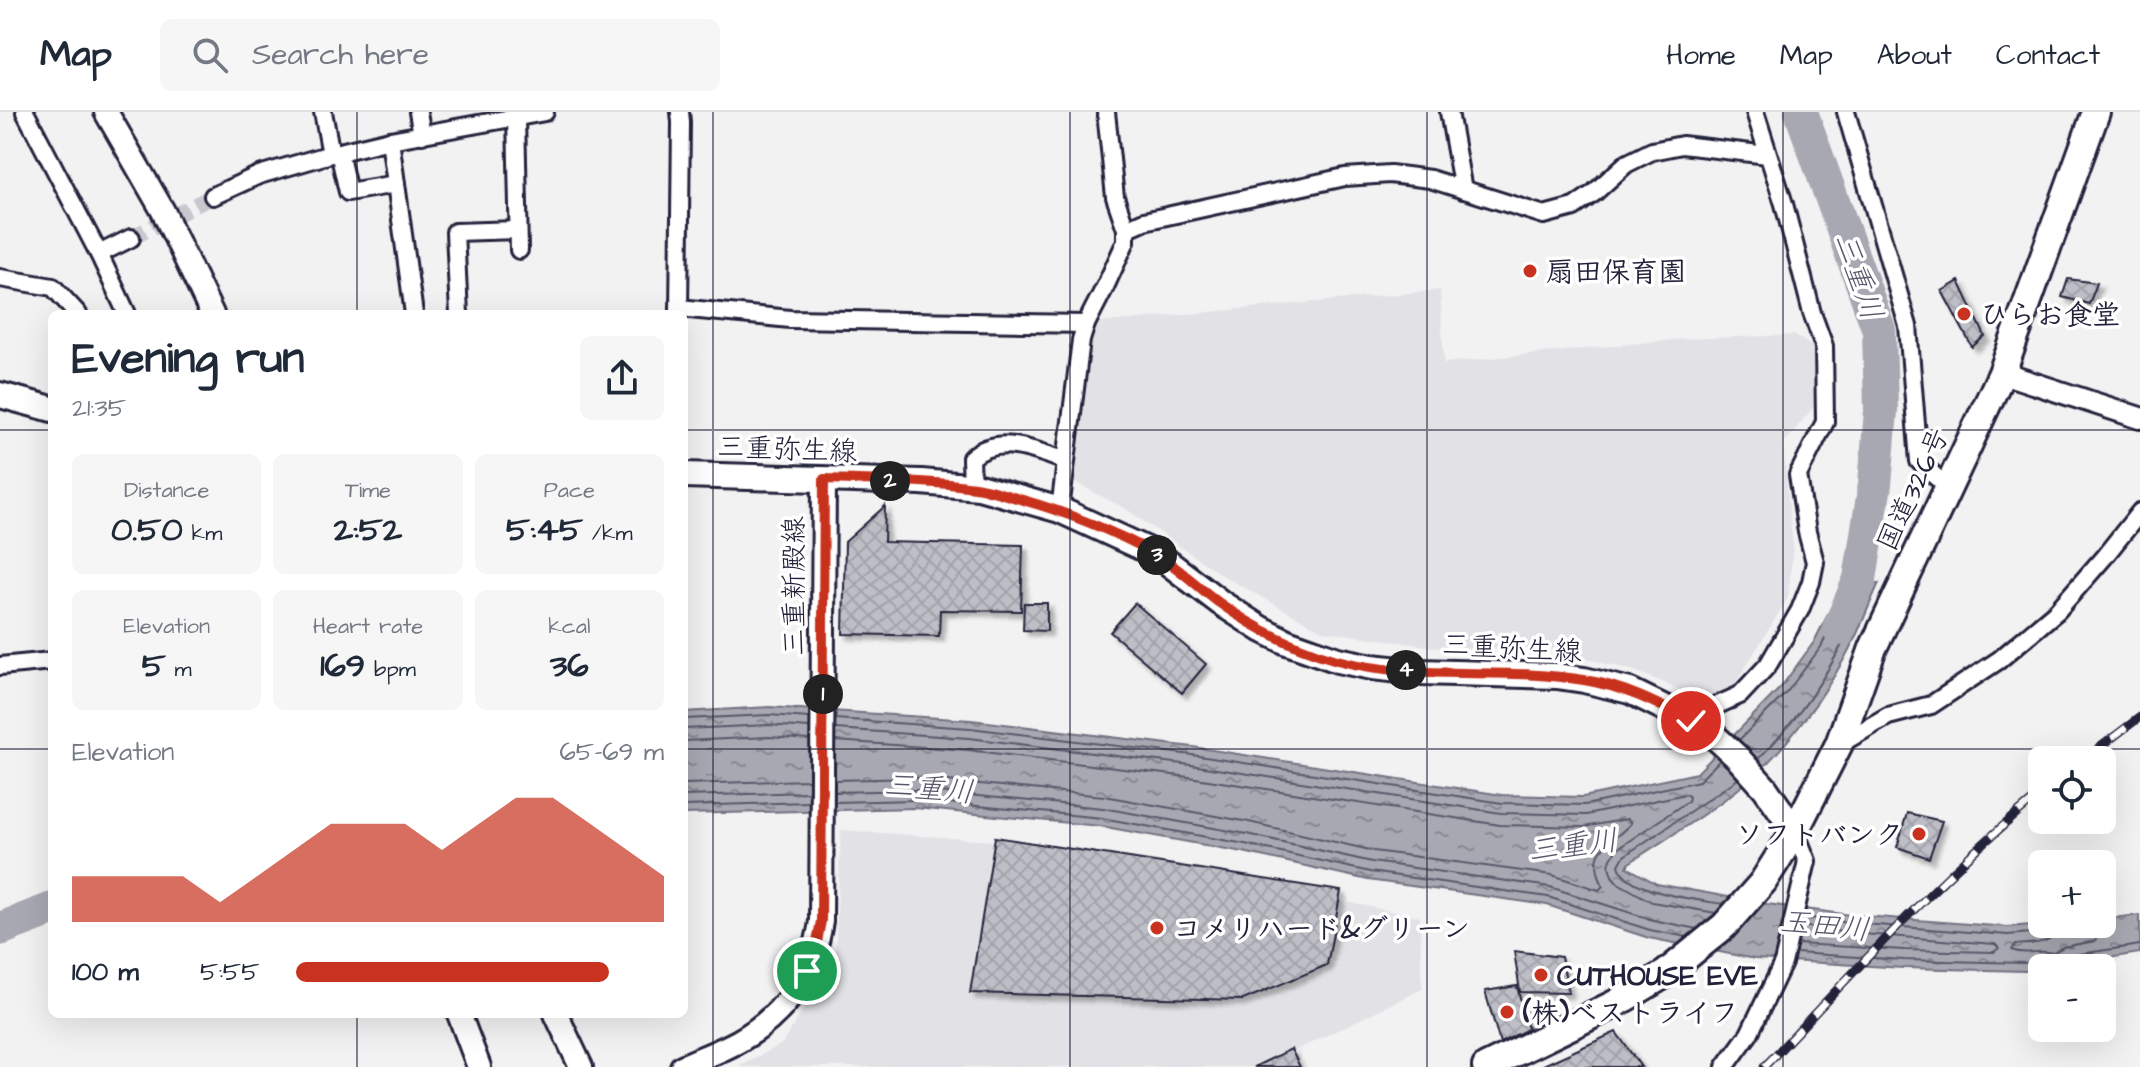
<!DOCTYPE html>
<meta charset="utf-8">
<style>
:root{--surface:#fff;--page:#f6f6f7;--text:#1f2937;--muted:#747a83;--line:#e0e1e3;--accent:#c8321e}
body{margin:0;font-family:"Architects Daughter","Klee One",sans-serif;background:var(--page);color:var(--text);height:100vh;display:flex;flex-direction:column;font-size:30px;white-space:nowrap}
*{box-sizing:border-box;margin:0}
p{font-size:26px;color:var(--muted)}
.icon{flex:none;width:44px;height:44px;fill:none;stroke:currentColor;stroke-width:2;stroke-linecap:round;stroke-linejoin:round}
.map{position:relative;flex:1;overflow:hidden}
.details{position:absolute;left:48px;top:198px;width:640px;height:708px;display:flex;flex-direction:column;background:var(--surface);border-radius:12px;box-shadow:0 8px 32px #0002}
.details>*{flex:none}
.controls{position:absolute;left:2028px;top:634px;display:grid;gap:16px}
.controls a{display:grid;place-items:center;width:88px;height:88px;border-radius:12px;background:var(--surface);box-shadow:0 8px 32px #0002;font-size:40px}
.pin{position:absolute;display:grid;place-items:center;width:68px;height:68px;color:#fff;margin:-34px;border:4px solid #fff;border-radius:50%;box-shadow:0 2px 8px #0007}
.km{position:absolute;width:40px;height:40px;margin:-20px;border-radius:50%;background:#222;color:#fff;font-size:22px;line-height:40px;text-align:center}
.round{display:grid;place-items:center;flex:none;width:84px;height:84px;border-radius:12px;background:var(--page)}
.overview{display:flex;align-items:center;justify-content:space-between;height:136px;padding:0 24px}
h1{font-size:44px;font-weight:800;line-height:60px}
.metrics{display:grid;grid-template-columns:repeat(3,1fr);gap:12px;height:136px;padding:8px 24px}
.metrics div{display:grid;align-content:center;border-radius:12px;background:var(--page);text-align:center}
.metrics b{font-size:34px;font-weight:800}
.metrics small{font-size:22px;font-weight:400}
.metrics p{font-size:22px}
.chart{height:224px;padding:16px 24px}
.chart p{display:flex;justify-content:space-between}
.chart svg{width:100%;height:144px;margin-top:8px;fill:var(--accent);opacity:.7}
ul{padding:0 24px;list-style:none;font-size:26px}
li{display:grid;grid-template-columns:128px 96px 1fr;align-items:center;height:60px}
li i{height:20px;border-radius:10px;background:var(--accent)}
header{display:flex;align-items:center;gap:48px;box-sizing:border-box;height:112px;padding:0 40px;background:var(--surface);border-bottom:2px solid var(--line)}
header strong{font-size:38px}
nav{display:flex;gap:44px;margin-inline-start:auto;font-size:28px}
.search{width:560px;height:72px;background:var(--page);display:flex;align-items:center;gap:20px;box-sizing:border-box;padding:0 28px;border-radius:12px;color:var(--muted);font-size:30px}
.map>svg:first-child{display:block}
.built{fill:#e2e2e6}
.water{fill:url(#water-ripples);stroke:#727282;stroke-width:2}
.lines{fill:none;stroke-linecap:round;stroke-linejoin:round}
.shore{stroke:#58586b;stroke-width:2}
.river{stroke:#a8a8b2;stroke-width:34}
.building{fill:url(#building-cross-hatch);stroke:#22223b;stroke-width:2;filter:url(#shadow)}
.minor-tunnel{stroke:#c8c8ce;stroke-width:16;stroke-dasharray:16 8;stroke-linecap:butt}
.minor-casing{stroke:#22223b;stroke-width:22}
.tertiary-casing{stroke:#22223b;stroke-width:26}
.secondary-casing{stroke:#22223b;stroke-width:28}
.primary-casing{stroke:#22223b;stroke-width:30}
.trunk-casing{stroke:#22223b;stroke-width:32}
.minor{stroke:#fff;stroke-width:16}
.tertiary{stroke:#fff;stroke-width:20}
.secondary{stroke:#fff;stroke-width:22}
.primary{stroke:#fff;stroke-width:24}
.trunk{stroke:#fff;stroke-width:26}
.rail-casing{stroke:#22223b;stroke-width:9}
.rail{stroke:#fff;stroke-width:6;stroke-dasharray:18;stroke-linecap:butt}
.route-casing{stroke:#fff;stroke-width:16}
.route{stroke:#c8321e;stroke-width:10}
.grid{fill:none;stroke:#22223b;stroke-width:2;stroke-opacity:0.55}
.poi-dot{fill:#c8321e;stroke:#fff;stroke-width:3}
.labels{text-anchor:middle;stroke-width:7;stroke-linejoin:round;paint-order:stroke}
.poi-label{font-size:28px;font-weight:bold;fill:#22223b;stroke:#fff;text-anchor:start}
.street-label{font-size:28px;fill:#22223b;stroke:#fff}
.water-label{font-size:30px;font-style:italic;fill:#58586b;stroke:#fff}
</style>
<header>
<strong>Map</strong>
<div class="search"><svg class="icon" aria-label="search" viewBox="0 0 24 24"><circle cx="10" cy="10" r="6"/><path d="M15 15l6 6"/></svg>Search here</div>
<nav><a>Home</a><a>Map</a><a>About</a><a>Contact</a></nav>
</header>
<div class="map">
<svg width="2140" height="955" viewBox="0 0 2140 955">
<defs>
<pattern id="water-ripples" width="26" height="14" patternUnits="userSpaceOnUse" patternTransform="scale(2)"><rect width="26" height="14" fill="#a8a8b2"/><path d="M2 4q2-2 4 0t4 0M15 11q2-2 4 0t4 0" fill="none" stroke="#888892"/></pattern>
<pattern id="building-cross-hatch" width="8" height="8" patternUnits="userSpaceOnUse" patternTransform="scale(2)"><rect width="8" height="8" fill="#bebec6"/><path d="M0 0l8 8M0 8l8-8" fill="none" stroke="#a3a3ab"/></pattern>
<filter id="shadow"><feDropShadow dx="5" dy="5" stdDeviation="2" flood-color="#0004"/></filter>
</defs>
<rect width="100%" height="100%" fill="#f2f2f3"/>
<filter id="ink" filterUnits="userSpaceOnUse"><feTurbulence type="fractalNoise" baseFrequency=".0125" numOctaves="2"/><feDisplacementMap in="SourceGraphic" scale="16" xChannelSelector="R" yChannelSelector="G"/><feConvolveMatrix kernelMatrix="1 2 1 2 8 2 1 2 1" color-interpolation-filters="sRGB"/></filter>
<g filter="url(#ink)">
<g class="built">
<path d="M 1440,178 L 1444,251 L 1680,227 L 1794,223 L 1813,235 L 1813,296 L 1783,332 L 1793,436 L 1788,486 L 1735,572 L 1708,589 L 1635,559 L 1550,537 L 1441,536 L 1323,519 L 1223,464 L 1126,397 L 1074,370 L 1084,265 L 1096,211 Z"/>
<path d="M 841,718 L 1074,735 L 1420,805 L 1422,877 L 1261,955 L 738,955 L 782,932 L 835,846 Z"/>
</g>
<path class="water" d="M 1879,471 C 1870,490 1863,510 1854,528 C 1829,579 1782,644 1737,678 C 1703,705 1665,727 1629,751 L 1627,755 L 1657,772 L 1767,792 L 1851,803 L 2008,815 L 2042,812 L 2102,812 L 2102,807 L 2140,803 L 2140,841 L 2026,859 L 1903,856 L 1755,847 L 1649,826 L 1547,793 L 1368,768 L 1243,740 L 1100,714 L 915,696 L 684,702 L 684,600 L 769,595 L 971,608 L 1193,635 L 1502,683 L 1583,685 L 1697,661 L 1781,575 L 1814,530 L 1840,478 Z"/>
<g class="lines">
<g class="shore">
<path d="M 684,607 L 769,603 L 809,606"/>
<path d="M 835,607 L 970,616 L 1192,643 L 1502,691 L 1585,693 L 1699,669 L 1720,648"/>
<path d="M 684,617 L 769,613 L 809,616"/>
<path d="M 835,617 L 969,626 L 1191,653 L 1501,701 L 1586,703 L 1686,682 L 1689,685 L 1688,689 L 1617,737 L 1611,746 L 1609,754 L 1612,764 L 1618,771 L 1652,790 L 1716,801"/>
<path d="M 1739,628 L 1787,580 L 1821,535 L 1845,486 L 1861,484 L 1863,488 C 1838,547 1804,603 1758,647"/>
<path d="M 684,629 L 769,625 L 809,628"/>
<path d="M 835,668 L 917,666 L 1104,684 L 1249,710 L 1374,739 L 1552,763 L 1599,778 L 1603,774 C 1585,734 1611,734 1631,711 L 1627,707 L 1584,715 L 1500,713 L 1189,665 L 968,638 L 835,629"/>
<path d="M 684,672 L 809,668"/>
<path d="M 835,680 L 916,678 L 1103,696 L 1247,722 L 1372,750 L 1550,775 L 1653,808 L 1697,817"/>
<path d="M 684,684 L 809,680"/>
<path d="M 835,690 L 916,688 L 1102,706 L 1245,732 L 1370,760 L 1548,785 L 1650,818 L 1687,825"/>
<path d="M 684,694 L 809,690"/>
<path d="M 1723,792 C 1699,788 1625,781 1619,753 L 1624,744 L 1738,667"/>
<path d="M 1804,805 L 1850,811 L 2008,823 L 2042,820 L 2047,817 L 2050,812"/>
<path d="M 2060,812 C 2054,834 2033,831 2015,833 L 2012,838 C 2024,844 2039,837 2052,841 L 2063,835 L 2095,829 L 2097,824 L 2086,812"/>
<path d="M 1798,832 L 1904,838 L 1994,840 L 1999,836 L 1995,832 L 1849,821 L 1802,814"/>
<path d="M 1796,841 L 1904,848 L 2025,851 C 2035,849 2044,845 2050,856"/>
<path d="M 2059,856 L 2060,849 L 2066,844 L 2140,833"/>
</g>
<g class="river">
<path d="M 1801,0 L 1879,218 L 1881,299 L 1875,372 L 1860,467 L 1839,517"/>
<path d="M 0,817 L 52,797"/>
</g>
</g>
<g class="building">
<path d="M 2068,167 L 2097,171 L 2089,192 L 2062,185 Z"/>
<path d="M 1959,169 L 1985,224 L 1972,235 L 1942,179 Z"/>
<path d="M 885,394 L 884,430 L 1023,433 L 1021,499 L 940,498 L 939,524 L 843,522 L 845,430 Z"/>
<path d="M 1024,491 L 1047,491 L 1047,519 L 1023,518 Z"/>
<path d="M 1135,491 L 1206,552 L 1182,581 L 1110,520 Z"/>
<path d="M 1907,701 L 1942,709 L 1929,746 L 1897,735 Z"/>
<path d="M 995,725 L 1341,779 L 1327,853 L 1243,888 L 970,881 Z"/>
<path d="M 1514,839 L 1561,845 L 1569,881 L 1520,880 Z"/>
<path d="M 1517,874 L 1528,917 L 1500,931 L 1485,879 Z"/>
<path d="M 1616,920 L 1641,955 L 1539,955 Z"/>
<path d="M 1291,937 L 1300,955 L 1254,955 Z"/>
</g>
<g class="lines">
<path class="minor-tunnel" d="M 131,126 L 213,84"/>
<g class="minor-casing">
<g id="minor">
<path d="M 25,0 L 99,142"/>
<path d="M 323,0 L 331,42 L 390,28 L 545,0"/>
<path d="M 418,0 L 422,23"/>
<path d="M 1449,0 L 1463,78"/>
<path d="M 1846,0 L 1908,214 L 1919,349 L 1937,366"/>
<path d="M 516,5 L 519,138"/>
<path d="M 390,28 L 414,202"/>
<path d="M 339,40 L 348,80 L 396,72"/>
<path d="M 213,84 L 259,63 L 331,42"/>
<path d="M 1126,117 L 1144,109 L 1345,65 L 1390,62 L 1430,67 L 1544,103 L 1574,95 L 1594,81 L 1626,52 L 1652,39 L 1682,33 L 1768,43"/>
<path d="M 0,166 L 53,175 L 78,202"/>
<path d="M 679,196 L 790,207 L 1086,212"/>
<path d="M 127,202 L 99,142 L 131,126"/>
<path d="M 459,202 L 455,120 L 518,118"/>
<path d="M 679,202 L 681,10 L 680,0"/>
<path d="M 972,375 L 971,346 C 999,321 1036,339 1066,349"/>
<path d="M 1060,398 L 1081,228 L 1086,212 L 1105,175 L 1126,129 L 1126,117 L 1115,85 L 1106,0"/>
<path d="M 0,554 L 52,549"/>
<path d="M 1691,609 L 1711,596 L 1740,583 L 1768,553 L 1800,498 L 1811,470 L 1815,450 L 1807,420 L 1798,363 L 1825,310 L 1824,234 L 1812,201 L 1784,92 L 1755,0"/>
<path d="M 1840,632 L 1888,604 L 1931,593 L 1999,548 L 2057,499 L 2104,445 L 2140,400"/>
<path d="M 1725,955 L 1749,922 L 1783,851 L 1807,749 L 1795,719"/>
</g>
</g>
<g class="tertiary-casing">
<path id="tertiary" d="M 2002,261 L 2140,306"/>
</g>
<g class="secondary-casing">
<g id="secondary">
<path d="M 106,0 L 163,99 L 212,202"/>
<path d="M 459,902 L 479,955"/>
<path d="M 556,902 L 581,955"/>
<path d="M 682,955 C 701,946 721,939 739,929 C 785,903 814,861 821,809 L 824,367"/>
</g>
</g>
<g class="primary-casing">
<g id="primary">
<path d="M 0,283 L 52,297"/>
<path d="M 684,363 L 921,370 L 979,375 L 1060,398 L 1158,443 L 1221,491 L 1261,517 L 1287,530 L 1338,548 L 1372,555 L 1419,560 L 1557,564 L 1584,568 L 1630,579 L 1691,609 L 1712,622 L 1737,645 L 1765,676 L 1795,719"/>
</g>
</g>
<g class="trunk-casing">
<path id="trunk" d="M 1486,955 L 1615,892 L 1665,862 L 1724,814 L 1763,770 L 1795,719 L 1839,632 L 1873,536 L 2002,261 L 2096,0"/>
</g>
<use href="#minor" class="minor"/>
<use href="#tertiary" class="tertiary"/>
<use href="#secondary" class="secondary"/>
<use href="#primary" class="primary"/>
<use href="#trunk" class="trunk"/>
<g class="rail-casing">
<g id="rail">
<path d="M 2083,648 L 2140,605"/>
<path d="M 1764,955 C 1853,861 1941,763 2042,681"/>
</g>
</g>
<use href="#rail" class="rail"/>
</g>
</g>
<g class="lines" filter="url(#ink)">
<g class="route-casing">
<path id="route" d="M 807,859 L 816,835 L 821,809 L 824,367 C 874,369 925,368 975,375 C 989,377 1003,382 1016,386 C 1063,399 1113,419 1156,442 C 1178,455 1198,475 1218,490 C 1254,516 1295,536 1337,548 C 1418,570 1503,554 1584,568 C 1623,574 1656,591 1691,609"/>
</g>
<use href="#route" class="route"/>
</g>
<path class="grid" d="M 357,0 L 357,202M 713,0 L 713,955M 1070,0 L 1070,955M 1427,0 L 1427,955M 1783,0 L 1783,955M 0,318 L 52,318M 684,318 L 2140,318M 0,637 L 52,637M 684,637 L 2140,637M 357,902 L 357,955"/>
<g class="poi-dot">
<circle cx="1530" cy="159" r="8"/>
<circle cx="1964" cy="202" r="8"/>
<circle cx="1919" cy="722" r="8"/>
<circle cx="1157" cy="816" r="8"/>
<circle cx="1541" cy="863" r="8"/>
<circle cx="1507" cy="900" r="8"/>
</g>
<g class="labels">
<g class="poi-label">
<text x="1546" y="169">扇田保育園</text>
<text x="1980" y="212">ひらお食堂</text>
<text x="1903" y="732" text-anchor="end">ソフトバンク</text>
<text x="1173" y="826">コメリハード&amp;グリーン</text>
<text x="1557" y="873">CUTHOUSE EVE</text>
<text x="1523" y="910">(株)ベストライフ</text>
</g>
<g class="street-label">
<text transform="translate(787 336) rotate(2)" y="10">三重弥生線</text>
<text transform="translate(1912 377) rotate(-65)" y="10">国道326号</text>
<text transform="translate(793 474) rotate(-90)" y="10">三重新殿線</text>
<text transform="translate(1512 535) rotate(3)" y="10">三重弥生線</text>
</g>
<g class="water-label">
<text transform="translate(1859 164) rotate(71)" y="10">三重川</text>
<text transform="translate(929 676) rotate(5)" y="10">三重川</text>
<text transform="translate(1573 733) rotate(-7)" y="10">三重川</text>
<text transform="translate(1825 813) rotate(6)" y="10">玉田川</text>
</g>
</g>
</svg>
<div class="controls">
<a><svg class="icon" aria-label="locate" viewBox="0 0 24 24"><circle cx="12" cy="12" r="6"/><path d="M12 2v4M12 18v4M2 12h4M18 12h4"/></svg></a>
<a>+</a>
<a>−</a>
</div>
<div class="pin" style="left:807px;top:859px;background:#1e9e55"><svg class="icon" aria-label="arrive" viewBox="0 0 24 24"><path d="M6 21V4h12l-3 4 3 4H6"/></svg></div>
<div class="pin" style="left:1691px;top:609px;background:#d93025"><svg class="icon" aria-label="check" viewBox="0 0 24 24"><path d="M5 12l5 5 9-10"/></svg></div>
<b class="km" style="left:823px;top:582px">1</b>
<b class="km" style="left:890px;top:369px">2</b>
<b class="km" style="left:1157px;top:443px">3</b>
<b class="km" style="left:1406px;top:558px">4</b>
<section class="details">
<div class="overview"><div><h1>Evening run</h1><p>21:35</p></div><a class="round"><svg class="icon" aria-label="share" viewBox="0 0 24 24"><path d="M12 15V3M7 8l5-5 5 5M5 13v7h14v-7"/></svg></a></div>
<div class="metrics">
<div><p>Distance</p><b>0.50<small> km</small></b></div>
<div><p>Time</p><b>2:52</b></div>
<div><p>Pace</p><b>5:45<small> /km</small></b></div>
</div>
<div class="metrics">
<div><p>Elevation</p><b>5<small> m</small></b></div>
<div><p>Heart rate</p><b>169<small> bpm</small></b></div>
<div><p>kcal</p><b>36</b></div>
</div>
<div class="chart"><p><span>Elevation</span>65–69 m</p>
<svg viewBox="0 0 160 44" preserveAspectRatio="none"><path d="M0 44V30L10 30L20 30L30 30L40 38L50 30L60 22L70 14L80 14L90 14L100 22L110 14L120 6L130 6L140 14L150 22L160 30V44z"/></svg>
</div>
<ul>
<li><b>100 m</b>5:55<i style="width:85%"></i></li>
</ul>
</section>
</div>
